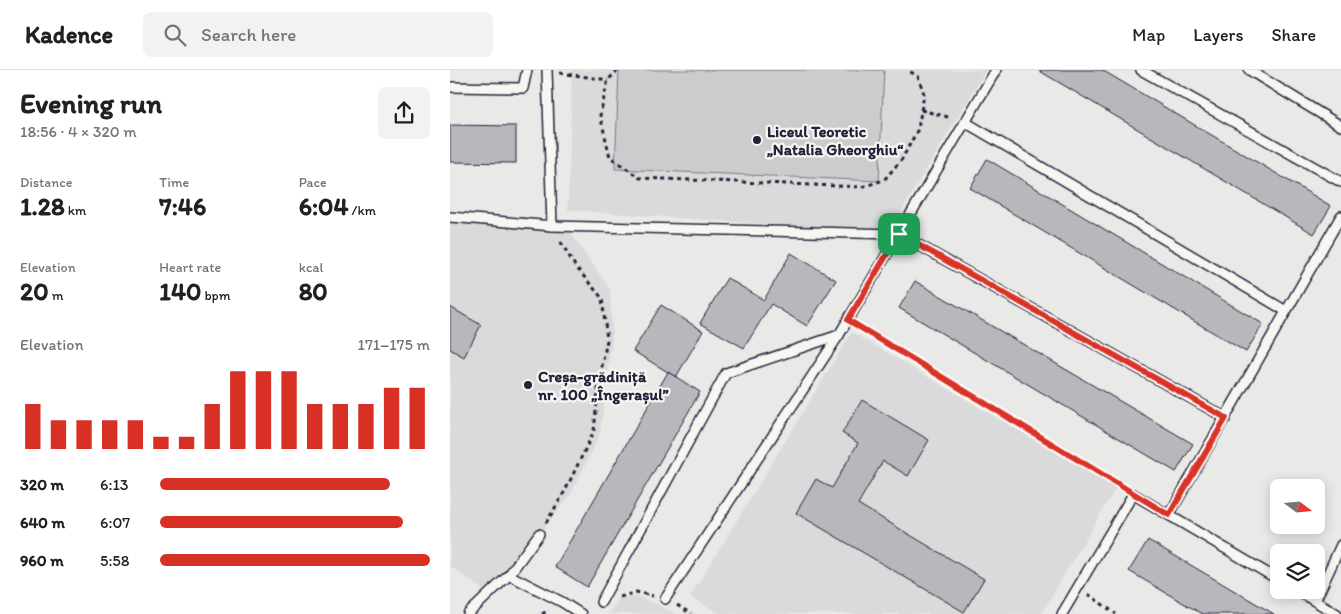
<!DOCTYPE html>
<meta charset="utf-8">
<style>
:root{--surface:#fff;--page:#f2f2f2;--text:#202124;--muted:#757577;--line:#e0e0e0;--accent:#d93025}
body{margin:0;font-family:Itim,sans-serif;background:var(--page);color:var(--text);height:100vh;display:flex;flex-direction:column;font-size:19px;white-space:nowrap}
*{box-sizing:border-box;margin:0}
p{font-size:16px;color:var(--muted)}
.icon{flex:none;width:28px;height:28px;fill:none;stroke:currentColor;stroke-width:2;stroke-linecap:round;stroke-linejoin:round}
.map{position:relative;flex:1;overflow:hidden}
.panel{display:flex;flex-direction:column;background:var(--surface);width:450px}
.panel>*{flex:none}
.needle{width:32px;rotate:106deg}
.fabs{position:absolute;left:820px;top:409px;display:grid;gap:10px}
.fabs a{display:grid;place-items:center;width:55px;height:55px;border-radius:8px;background:var(--surface);box-shadow:0 2px 12px #0003;font-size:25px}
.pin{position:absolute;display:grid;place-items:center;width:42px;height:42px;color:#fff;margin:-21px;border-radius:10px;box-shadow:0 2px 8px #0006}
.round{display:grid;place-items:center;flex:none;width:52px;height:52px;border-radius:8px;background:var(--page)}
.head{display:flex;align-items:center;justify-content:space-between;height:85px;padding:0 20px}
h1{font-size:28px;font-weight:800;line-height:38px}
.stats{display:grid;grid-template-columns:repeat(3,1fr);gap:8px;height:85px;padding:5px 20px}
.stats div{display:grid;align-content:center}
.stats b{font-size:25px;font-weight:800}
.stats small{font-size:14px;font-weight:400}
.stats p{font-size:14px}
.chart{height:140px;padding:10px 20px}
.chart p{display:flex;justify-content:space-between}
.chart svg{width:100%;height:90px;margin-top:5px;stroke:var(--accent);stroke-width:6}
ul{padding:0 20px;list-style:none;font-size:16px}
li{display:grid;grid-template-columns:80px 60px 1fr;align-items:center;height:38px}
li i{height:12px;border-radius:6px;background:var(--accent)}
header{display:flex;align-items:center;gap:30px;box-sizing:border-box;height:70px;padding:0 25px;background:var(--surface);border-bottom:1px solid var(--line)}
header strong{font-size:24px}
nav{display:flex;gap:28px;margin-inline-start:auto;font-size:18px}
.search{width:350px;height:45px;background:var(--page);display:flex;align-items:center;gap:12px;box-sizing:border-box;padding:0 18px;border-radius:8px;color:var(--muted);font-size:19px}
main{display:flex;flex:1;min-height:0}
.map>svg:first-child{display:block}
.built{fill:#dadada}
.green{fill:#ccccce;stroke:#777784}
.building{fill:#b8b8bc;stroke:#22223b}
.lines{fill:none;stroke-linecap:round;stroke-linejoin:round}
.lane-casing{stroke:#22223b;stroke-width:12}
.path{stroke:#22223b;stroke-width:3;stroke-dasharray:4 4;stroke-linecap:butt}
.lane{stroke:#f6f6f2;stroke-width:9}
.route-casing{stroke:#fff;stroke-width:10}
.route{stroke:#d93025;stroke-width:6}
.poi-dot{fill:#22223b;stroke:#f6f6f2;stroke-width:2}
.labels{text-anchor:middle;stroke-width:4.5;stroke-linejoin:round;paint-order:stroke}
.poi-label{font-size:16px;font-weight:bold;fill:#22223b;stroke:#f6f6f2;text-anchor:start}
</style>
<header>
<strong>Kadence</strong>
<div class="search"><svg class="icon" aria-label="search" viewBox="0 0 24 24"><circle cx="10" cy="10" r="6"/><path d="M15 15l6 6"/></svg>Search here</div>
<nav><a>Map</a><a>Layers</a><a>Share</a></nav>
</header>
<main>
<section class="panel">
<div class="head"><div><h1>Evening run</h1><p>18:56 · 4 × 320 m</p></div><a class="round"><svg class="icon" aria-label="share" viewBox="0 0 24 24"><path d="M12 15V3M7 8l5-5 5 5M5 13v7h14v-7"/></svg></a></div>
<div class="stats">
<div><p>Distance</p><b>1.28<small> km</small></b></div>
<div><p>Time</p><b>7:46</b></div>
<div><p>Pace</p><b>6:04<small> /km</small></b></div>
</div>
<div class="stats">
<div><p>Elevation</p><b>20<small> m</small></b></div>
<div><p>Heart rate</p><b>140<small> bpm</small></b></div>
<div><p>kcal</p><b>80</b></div>
</div>
<div class="chart"><p><span>Elevation</span>171–175 m</p>
<svg viewBox="0 0 160 44" preserveAspectRatio="none"><path d="M5 44V22M15 44V30M25 44V30M35 44V30M45 44V30M55 44V38M65 44V38M75 44V22M85 44V6M95 44V6M105 44V6M115 44V22M125 44V22M135 44V22M145 44V14M155 44V14"/></svg>
</div>
<ul>
<li><b>320 m</b>6:13<i style="width:85%"></i></li>
<li><b>640 m</b>6:07<i style="width:90%"></i></li>
<li><b>960 m</b>5:58<i style="width:100%"></i></li>
</ul>
</section>
<div class="map">
<svg width="891" height="544" viewBox="0 0 891 544">
<rect width="100%" height="100%" fill="#e9e9e7"/>
<filter id="ink" filterUnits="userSpaceOnUse"><feTurbulence type="fractalNoise" baseFrequency=".02" numOctaves="2"/><feDisplacementMap in="SourceGraphic" scale="10" xChannelSelector="R" yChannelSelector="G"/><feConvolveMatrix kernelMatrix="1 2 1 2 8 2 1 2 1" color-interpolation-filters="sRGB"/></filter>
<g filter="url(#ink)">
<g class="built">
<path d="M 122,0 L 536,0 L 438,163 L 118,140 Z"/>
<path d="M 0,149 L 115,155 L 160,219 L 162,266 L 150,364 L 121,424 L 89,464 L 34,521 L 0,496 Z"/>
<path d="M 402,262 L 666,418 L 591,544 L 270,544 L 240,527 Z"/>
<path d="M 170,527 L 190,527 L 227,544 L 159,544 Z"/>
</g>
<path class="green" d="M 169,0 L 434,0 L 429,111 L 165,99 Z"/>
<g class="building">
<path d="M 588,0 L 652,0 L 881,136 L 864,164 Z"/>
<path d="M 0,55 L 66,56 L 66,93 L 0,92 Z"/>
<path d="M 537,89 L 813,254 L 796,282 L 520,118 Z"/>
<path d="M 341,183 L 386,210 L 357,256 L 321,234 L 294,278 L 250,253 L 277,208 L 314,230 Z"/>
<path d="M 465,211 L 743,374 L 726,402 L 449,238 Z"/>
<path d="M 211,235 L 253,261 L 226,307 L 183,281 Z"/>
<path d="M 0,237 L 31,255 L 14,287 L 0,279 Z"/>
<path d="M 218,302 L 250,322 L 137,517 L 105,497 Z"/>
<path d="M 412,330 L 479,370 L 458,406 L 433,391 L 408,434 L 534,509 L 514,542 L 346,443 L 366,409 L 382,418 L 408,373 L 392,363 Z"/>
<path d="M 698,470 L 824,544 L 752,544 L 679,501 Z"/>
</g>
<g class="lines">
<g class="lane-casing">
<g id="lane">
<path d="M 97,0 L 102,156 L 449,164 L 776,348"/>
<path d="M 691,0 L 891,112"/>
<path d="M 799,0 L 891,56"/>
<path d="M 0,17 L 73,18 L 77,0"/>
<path d="M 515,52 L 836,241"/>
<path d="M 0,147 L 102,156"/>
<path d="M 719,445 L 891,146"/>
<path d="M 59,505 L 89,464"/>
<path d="M 846,520 L 887,544"/>
<path d="M 215,529 L 389,265 L 546,0"/>
<path d="M 865,531 L 891,475"/>
<path d="M 151,532 L 276,303 L 389,265"/>
<path d="M 18,544 L 59,505 L 112,532 L 131,544"/>
<path d="M 612,544 L 683,424 L 829,510"/>
</g>
</g>
<g class="path">
<path d="M 168,0 L 158,10 L 150,45 L 160,87 L 190,108 L 412,117 L 434,110 L 452,89 L 468,59 L 474,24 L 468,6 L 457,0"/>
<path d="M 110,3 L 158,10"/>
<path d="M 471,40 L 502,48"/>
<path d="M 409,256 L 673,417"/>
<path d="M 96,453 L 115,421 L 144,361 L 149,311 L 157,270 L 152,228 L 125,196 L 109,169"/>
<path d="M 638,524 L 666,544"/>
<path d="M 170,527 L 186,522 L 203,526"/>
<path d="M 227,535 L 241,544"/>
<path d="M 92,544 L 99,540"/>
</g>
<use href="#lane" class="lane"/>
</g>
</g>
<g class="lines" filter="url(#ink)">
<g class="route-casing">
<path id="route" d="M 449,164 L 776,348 L 719,445 L 398,250 Z"/>
</g>
<use href="#route" class="route"/>
</g>
<g class="poi-dot">
<circle cx="307" cy="70" r="5"/>
<circle cx="78" cy="315" r="5"/>
</g>
<g class="labels">
<g class="poi-label">
<text x="317" y="67">Liceul Teoretic<tspan x="317" dy="18">„Natalia Gheorghiu“</tspan></text>
<text x="88" y="312">Creșa-grădiniță<tspan x="88" dy="18">nr. 100 „Îngerașul”</tspan></text>
</g>
</g>
</svg>
<div class="fabs">
<a><svg class="needle" viewBox="-14 -14 28 28"><path d="M0-13l5 13h-10z" fill="#e53935"/><path d="M0 13l5-13h-10z" fill="#757577"/></svg></a>
<a><svg class="icon" aria-label="layers" viewBox="0 0 24 24"><path d="M12 4l9 5-9 5-9-5zM3 14l9 5 9-5"/></svg></a>
</div>
<div class="pin" style="left:449px;top:164px;background:#1e9e55"><svg class="icon" aria-label="arrive" viewBox="0 0 24 24"><path d="M6 21V4h12l-3 4 3 4H6"/></svg></div>
</div>
</main>
